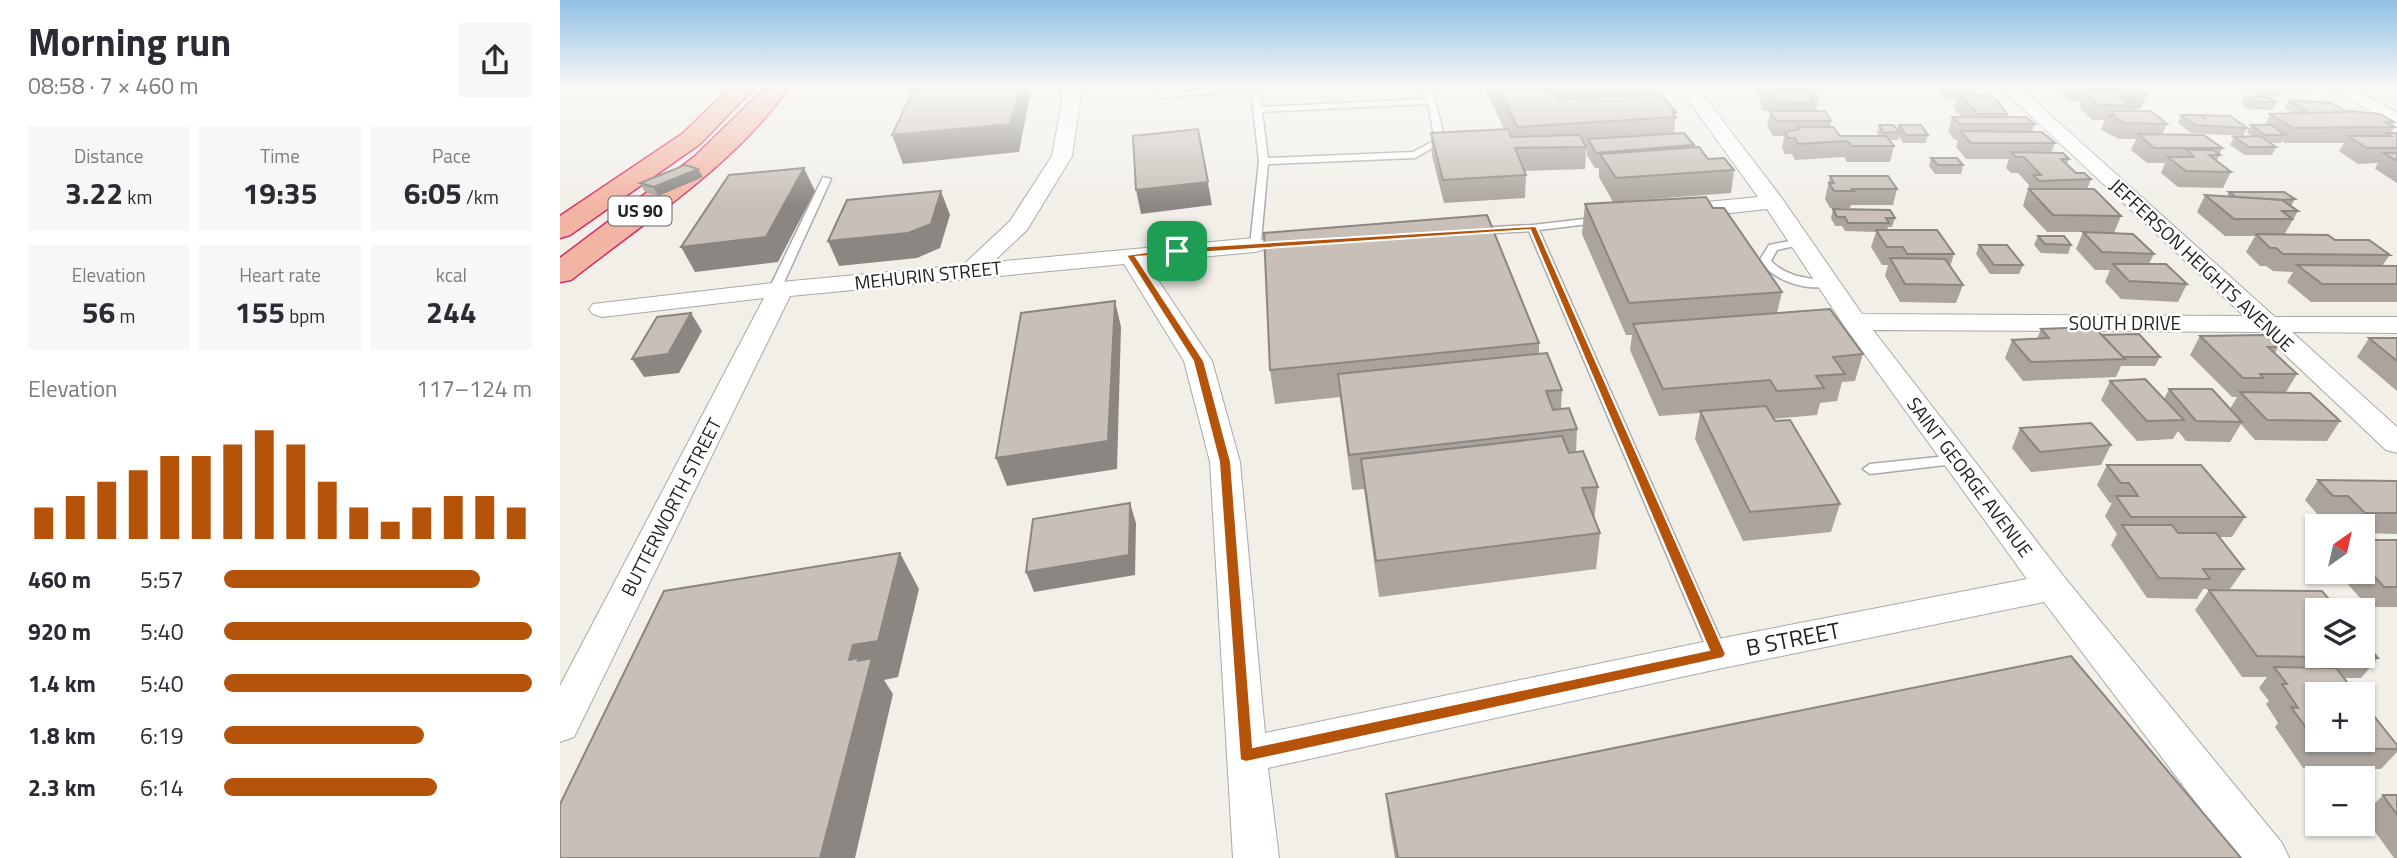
<!DOCTYPE html>
<meta charset="utf-8">
<style>
:root{--surface:#fff;--page:#f7f7f7;--text:#2b2b33;--muted:#7c7c81;--accent:#b45309}
body{margin:0;font-family:"Titillium Web",sans-serif;background:var(--page);color:var(--text);height:100vh;display:flex;flex-direction:column;font-size:26px;white-space:nowrap}
*{box-sizing:border-box;margin:0}
p{font-size:23px;color:var(--muted)}
.icon{flex:none;width:38px;height:38px;fill:none;stroke:currentColor;stroke-width:2;stroke-linecap:round;stroke-linejoin:round}
.map{position:relative;flex:1;overflow:hidden}
.details{display:flex;flex-direction:column;background:var(--surface);width:560px}
.details>*{flex:none}
.needle{width:46px;rotate:34deg}
.tools{position:absolute;left:1745px;top:514px;display:grid;gap:14px}
.tools a{display:grid;place-items:center;width:70px;height:70px;border-radius:0px;background:var(--surface);box-shadow:0 2px 5px #0004;font-size:35px}
.pin{position:absolute;display:grid;place-items:center;width:60px;height:60px;color:#fff;margin:-30px;border-radius:14px;box-shadow:0 4px 10px #0006}
.round{display:grid;place-items:center;flex:none;width:74px;height:74px;border-radius:0px;background:var(--page)}
.overview{display:flex;align-items:center;justify-content:space-between;height:119px;padding:0 28px}
h1{font-size:38px;font-weight:700;line-height:52px}
.metrics{display:grid;grid-template-columns:repeat(3,1fr);gap:10px;height:119px;padding:7px 28px}
.metrics div{display:grid;align-content:center;border-radius:0px;background:var(--page);text-align:center}
.metrics b{font-size:30px;font-weight:700}
.metrics small{font-size:19px;font-weight:400}
.metrics p{font-size:19px}
.chart{height:196px;padding:14px 28px}
.chart p{display:flex;justify-content:space-between}
.chart svg{width:100%;height:126px;margin-top:7px;stroke:var(--accent);stroke-width:6}
ul{padding:0 28px;list-style:none;font-size:23px}
li{display:grid;grid-template-columns:112px 84px 1fr;align-items:center;height:52px}
li i{height:18px;border-radius:9px;background:var(--accent)}
main{display:flex;flex:1;min-height:0}
.map>svg:first-child{display:block}
.lines{fill:none;stroke-linecap:round;stroke-linejoin:round}
.service-casing{stroke:#a9a9a9;stroke-width:3}
.minor-casing{stroke:#a9a9a9;stroke-width:2}
.trunk-casing{stroke:#dc2a67;stroke-width:3}
.service{fill:#fff;fill-rule:evenodd}
.minor{fill:#fff;fill-rule:evenodd}
.trunk{fill:#f2b4a3;fill-rule:evenodd}
.wall{fill:#aba49e;fill-rule:evenodd}
.shaded-wall{fill:#8b8681}
.building{fill:#c7bfb8;stroke:#8b8681;stroke-width:2}
.route{fill:#b45309;stroke:#fff;stroke-width:2;fill-rule:evenodd}
.labels{text-anchor:middle;stroke-width:5;stroke-linejoin:round;paint-order:stroke}
.shield{fill:#fff;stroke:#646464;stroke-width:2}
.shield-label{font-size:18px;font-weight:bold;fill:#222}
.street-label{font-size:19px;fill:#222;stroke:#fff}
.near-street-label{font-size:23px;fill:#222;stroke:#fff}
</style>
<main>
<section class="details">
<div class="overview"><div><h1>Morning run</h1><p>08:58 · 7 × 460 m</p></div><a class="round"><svg class="icon" aria-label="share" viewBox="0 0 24 24"><path d="M12 15V3M7 8l5-5 5 5M5 13v7h14v-7"/></svg></a></div>
<div class="metrics">
<div><p>Distance</p><b>3.22<small> km</small></b></div>
<div><p>Time</p><b>19:35</b></div>
<div><p>Pace</p><b>6:05<small> /km</small></b></div>
</div>
<div class="metrics">
<div><p>Elevation</p><b>56<small> m</small></b></div>
<div><p>Heart rate</p><b>155<small> bpm</small></b></div>
<div><p>kcal</p><b>244</b></div>
</div>
<div class="chart"><p><span>Elevation</span>117–124 m</p>
<svg viewBox="0 0 160 44" preserveAspectRatio="none"><path d="M5 44V33M15 44V29M25 44V24M35 44V20M45 44V15M55 44V15M65 44V11M75 44V6M85 44V11M95 44V24M105 44V33M115 44V38M125 44V33M135 44V29M145 44V29M155 44V33"/></svg>
</div>
<ul>
<li><b>460 m</b>5:57<i style="width:83%"></i></li>
<li><b>920 m</b>5:40<i style="width:100%"></i></li>
<li><b>1.4 km</b>5:40<i style="width:100%"></i></li>
<li><b>1.8 km</b>6:19<i style="width:65%"></i></li>
<li><b>2.3 km</b>6:14<i style="width:69%"></i></li>
</ul>
</section>
<div class="map">
<svg width="1837" height="858" viewBox="0 0 1837 858">
<rect width="100%" height="100%" fill="#f2efe9"/>
<g class="lines">
<g class="service-casing">
<g id="service">
<path d="M 594,86 L 602,86 L 604,92 L 699,86 L 702,107 L 867,99 L 864,86 L 872,86 L 885,141 L 855,158 L 708,164 L 701,241 L 710,242 L 711,244 L 710,246 L 695,248 L 690,245 L 699,161 L 691,90 L 600,98 L 596,95 ZM 868,104 L 875,140 L 853,152 L 708,158 L 702,112 Z"/>
<path d="M 263,177 L 271,179 L 221,289 L 215,292 L 211,291 L 209,289 Z"/>
<path d="M 1041,217 L 1045,218 L 1045,222 L 979,230 L 1167,654 L 1164,659 L 1158,661 L 1152,659 L 1149,654 L 969,231 L 915,234 L 910,231 L 915,228 L 973,225 Z"/>
<path d="M 1240,239 L 1245,242 L 1244,244 L 1217,250 L 1211,261 C 1229,279 1248,277 1272,282 L 1272,286 C 1246,291 1216,282 1199,261 L 1209,245 Z"/>
<path d="M 1397,455 L 1404,460 L 1402,463 L 1310,474 L 1303,469 L 1310,464 Z"/>
</g>
</g>
<g class="minor-casing">
<g id="minor">
<path d="M 502,86 L 520,86 L 520,103 L 512,156 L 467,230 L 433,262 L 695,238 L 703,240 L 707,245 L 703,250 L 695,252 L 586,262 L 652,361 L 680,462 L 705,733 L 1158,639 L 1467,579 L 1285,327 L 1207,209 L 1115,219 L 1107,217 L 1104,212 L 1107,207 L 1115,205 L 1198,197 L 1118,86 L 1136,86 L 1221,197 L 1302,314 L 1684,316 L 1439,86 L 1458,86 L 1715,317 L 1837,317 L 1837,333 L 1732,332 L 1837,427 L 1837,453 L 1826,450 L 1701,332 L 1313,330 L 1505,578 L 1722,843 L 1729,858 L 1678,858 L 1484,602 L 1158,669 L 708,768 L 719,858 L 673,858 L 650,462 L 624,361 L 564,264 L 230,296 L 14,737 L 0,742 L 0,686 L 204,298 L 42,317 L 33,314 L 29,309 L 33,304 L 221,282 L 403,265 L 450,221 L 492,156 L 502,103 Z"/>
<path d="M 1768,86 L 1789,86 L 1837,113 L 1837,127 Z"/>
</g>
</g>
<g class="trunk-casing">
<g id="trunk">
<path d="M 172,86 L 196,86 L 140,144 L 10,235 L 0,238 L 0,216 L 122,134 Z"/>
<path d="M 207,86 L 230,86 C 175,165 86,221 11,280 L 0,282 L 0,258 L 134,157 Z"/>
</g>
</g>
<use href="#service" class="service"/>
<use href="#minor" class="minor"/>
<use href="#trunk" class="trunk"/>
</g>
<g class="wall">
<path d="M 924,86 L 1091,86 L 1092,88 L 1092,94 L 1116,112 L 1114,133 L 1134,145 L 1134,147 L 1148,159 L 1174,170 L 1171,193 L 1053,202 L 1039,177 L 1039,168 L 1035,168 L 1027,155 L 1027,150 L 1026,150 L 1025,169 L 964,171 L 966,175 L 965,198 L 884,203 L 872,156 L 871,133 L 944,129 ZM 1017,96 L 1018,98 L 998,99 L 997,98 Z"/>
<path d="M 1192,86 L 1231,86 L 1234,91 L 1259,98 L 1256,111 L 1271,121 L 1270,127 L 1280,136 L 1319,136 L 1317,133 L 1319,125 L 1337,130 L 1339,125 L 1368,135 L 1366,143 L 1343,143 L 1339,136 L 1338,140 L 1330,140 L 1334,146 L 1330,162 L 1287,162 L 1284,157 L 1235,160 L 1232,154 L 1225,154 L 1222,148 L 1224,136 L 1213,136 L 1207,126 L 1211,111 L 1203,111 L 1200,105 L 1201,98 L 1198,98 Z"/>
<path d="M 1373,86 L 1419,86 L 1416,95 L 1447,114 L 1446,117 L 1475,124 L 1472,132 L 1495,143 L 1491,153 L 1509,159 L 1507,164 L 1516,173 L 1531,179 L 1527,189 L 1561,216 L 1554,233 L 1594,254 L 1589,264 L 1627,284 L 1618,302 L 1561,299 L 1545,282 L 1550,270 L 1535,270 L 1516,249 L 1523,232 L 1487,232 L 1463,206 L 1469,185 L 1458,173 L 1451,173 L 1446,168 L 1449,159 L 1406,159 L 1396,147 L 1398,140 L 1395,140 L 1388,132 L 1392,117 L 1402,117 L 1393,107 L 1396,99 L 1385,98 Z"/>
<path d="M 1497,86 L 1548,86 L 1550,87 L 1549,88 L 1581,108 L 1570,110 L 1569,111 L 1607,124 L 1602,135 L 1662,148 L 1657,161 L 1671,172 L 1663,188 L 1618,187 L 1601,173 L 1605,163 L 1587,163 L 1571,150 L 1576,139 L 1559,139 L 1541,130 L 1545,120 L 1532,120 L 1519,107 L 1521,101 L 1511,101 L 1496,89 Z"/>
<path d="M 1682,86 L 1748,86 L 1744,94 L 1721,93 L 1720,96 L 1698,96 Z"/>
<path d="M 1685,96 L 1716,102 L 1712,110 L 1688,109 L 1681,104 Z"/>
<path d="M 1729,100 L 1787,112 L 1788,111 L 1834,122 L 1832,126 L 1834,127 L 1831,133 L 1837,133 L 1837,183 L 1815,169 L 1818,163 L 1798,164 L 1779,151 L 1784,143 L 1725,143 L 1722,141 L 1721,143 L 1710,143 L 1716,147 L 1712,155 L 1685,155 L 1670,145 L 1674,137 L 1692,136 L 1687,133 L 1691,125 L 1705,125 L 1710,114 L 1734,114 L 1725,108 Z"/>
<path d="M 1621,115 L 1641,116 L 1641,115 L 1687,128 L 1683,136 L 1631,133 L 1618,123 Z"/>
<path d="M 1371,158 L 1403,165 L 1401,174 L 1375,174 L 1369,166 Z"/>
<path d="M 1270,176 L 1337,189 L 1333,205 L 1291,205 L 1290,208 L 1270,208 L 1265,199 Z"/>
<path d="M 143,177 L 98,196 L 85,192 L 80,183 Z"/>
<path d="M 1669,192 L 1735,199 L 1731,206 L 1738,211 L 1724,235 L 1775,240 L 1830,255 L 1822,266 L 1837,266 L 1837,302 L 1751,302 L 1727,282 L 1733,272 L 1713,271 L 1706,266 L 1700,266 L 1686,252 L 1695,236 L 1665,236 L 1637,212 L 1645,195 L 1667,196 Z"/>
<path d="M 1025,204 L 1153,208 L 1222,292 L 1217,313 L 1303,354 L 1295,381 L 1282,382 L 1277,401 L 1260,403 L 1257,415 L 1213,419 L 1280,504 L 1271,532 L 1183,541 L 1135,439 L 1140,413 L 1099,416 L 1070,350 L 1072,335 L 1066,335 L 1022,234 Z"/>
<path d="M 1273,209 L 1335,218 L 1332,227 L 1328,227 L 1327,230 L 1394,254 L 1390,267 L 1403,285 L 1396,303 L 1340,302 L 1325,276 L 1328,265 L 1322,265 L 1311,247 L 1316,232 L 1285,231 L 1282,226 L 1275,226 L 1271,218 Z"/>
<path d="M 1478,236 L 1511,245 L 1508,254 L 1481,253 L 1474,245 Z"/>
<path d="M 1419,245 L 1463,265 L 1459,274 L 1430,274 L 1416,254 Z"/>
<path d="M 1481,329 L 1542,335 L 1600,357 L 1595,366 L 1561,366 L 1556,377 L 1463,381 L 1445,358 L 1452,340 L 1477,339 Z"/>
<path d="M 1640,336 L 1718,347 L 1715,353 L 1737,374 L 1726,392 L 1780,421 L 1767,441 L 1695,440 L 1681,424 L 1670,442 L 1626,441 L 1618,431 L 1613,439 L 1577,441 L 1541,400 L 1550,381 L 1604,399 L 1609,389 L 1670,409 L 1677,397 L 1672,397 L 1630,355 Z"/>
<path d="M 1809,338 L 1837,338 L 1837,391 L 1797,357 Z"/>
<path d="M 979,343 L 979,354 L 1002,390 L 1001,409 L 1017,429 L 1016,452 L 1038,487 L 1034,520 L 1040,533 L 1036,569 L 819,597 L 804,489 L 792,490 L 780,397 L 715,404 L 710,370 Z"/>
<path d="M 1460,428 L 1551,445 L 1541,465 L 1471,472 L 1452,448 Z"/>
<path d="M 1547,465 L 1685,517 L 1672,537 L 1659,537 L 1684,569 L 1670,589 L 1643,589 L 1637,599 L 1587,598 L 1551,545 L 1557,534 L 1545,516 L 1552,503 L 1550,503 L 1537,485 Z"/>
<path d="M 1758,480 L 1837,481 L 1837,534 L 1802,533 L 1802,527 L 1784,527 L 1773,516 L 1759,516 L 1745,500 Z"/>
<path d="M 1802,540 L 1837,540 L 1837,607 L 1808,607 L 1777,572 L 1802,572 Z"/>
<path d="M 1649,590 L 1818,658 L 1801,678 L 1784,678 L 1837,745 L 1837,752 L 1821,769 L 1743,768 L 1715,727 L 1718,723 L 1706,704 L 1709,701 L 1699,688 L 1707,677 L 1682,677 L 1635,610 Z"/>
<path d="M 826,794 L 1681,858 L 835,858 L 830,829 Z"/>
<path d="M 1823,795 L 1837,795 L 1837,858 L 1834,858 L 1803,815 Z"/>
</g>
<g class="shaded-wall">
<path d="M 460,86 L 472,86 L 459,152 L 343,164 L 332,135 Z"/>
<path d="M 1587,94 L 1581,108 L 1570,110 L 1571,105 L 1558,97 Z"/>
<path d="M 638,129 L 652,205 L 581,214 L 576,190 Z"/>
<path d="M 244,168 L 255,191 L 218,262 L 135,272 L 121,247 Z"/>
<path d="M 138,169 L 143,177 L 98,196 L 94,187 Z"/>
<path d="M 381,191 L 390,215 L 380,248 L 357,258 L 279,266 L 268,241 Z"/>
<path d="M 555,301 L 561,327 L 557,469 L 447,486 L 436,458 Z"/>
<path d="M 131,313 L 142,331 L 119,373 L 84,377 L 72,359 Z"/>
<path d="M 570,503 L 576,523 L 575,575 L 474,592 L 466,572 Z"/>
<path d="M 340,553 L 359,589 L 338,677 L 324,680 L 333,694 L 295,858 L 260,858 L 289,660 L 293,645 Z"/>
</g>
<g class="building">
<path d="M 355,86 L 460,86 L 450,124 L 332,135 Z"/>
<path d="M 937,86 L 986,86 L 991,94 L 995,94 L 998,99 L 1101,94 L 1116,112 L 1112,112 L 1116,117 L 957,127 Z"/>
<path d="M 1029,86 L 1091,86 L 1092,88 L 1033,91 Z"/>
<path d="M 1197,86 L 1231,86 L 1234,91 L 1200,90 Z"/>
<path d="M 1515,86 L 1548,86 L 1550,87 L 1516,87 Z"/>
<path d="M 1544,88 L 1581,89 L 1587,94 L 1558,97 L 1571,105 L 1538,105 L 1525,92 L 1548,92 Z"/>
<path d="M 1203,91 L 1254,91 L 1259,98 L 1250,98 L 1253,103 L 1217,102 L 1213,96 L 1206,96 Z"/>
<path d="M 1398,93 L 1429,96 L 1438,101 L 1447,114 L 1418,114 Z"/>
<path d="M 1685,96 L 1708,97 L 1716,102 L 1692,102 Z"/>
<path d="M 1729,100 L 1771,103 L 1787,112 L 1749,113 Z"/>
<path d="M 1210,111 L 1265,111 L 1271,121 L 1216,121 Z"/>
<path d="M 1551,111 L 1591,111 L 1607,124 L 1565,123 L 1547,115 L 1555,115 Z"/>
<path d="M 1788,111 L 1820,114 L 1834,122 L 1825,122 L 1834,127 L 1733,128 L 1710,114 L 1791,112 Z"/>
<path d="M 1621,115 L 1638,115 L 1646,119 L 1641,115 L 1670,116 L 1687,128 L 1635,125 Z"/>
<path d="M 1392,117 L 1466,117 L 1475,124 L 1400,124 Z"/>
<path d="M 1319,125 L 1333,125 L 1340,132 L 1324,133 Z"/>
<path d="M 1339,125 L 1361,125 L 1368,135 L 1346,135 Z"/>
<path d="M 1691,125 L 1711,125 L 1725,135 L 1705,135 Z"/>
<path d="M 1238,127 L 1273,127 L 1280,136 L 1326,136 L 1334,146 L 1291,146 L 1287,141 L 1238,144 L 1235,138 L 1228,138 L 1225,132 L 1239,129 Z"/>
<path d="M 638,129 L 648,182 L 576,190 L 573,136 Z"/>
<path d="M 948,129 L 951,137 L 1020,135 L 1026,147 L 955,148 L 966,175 L 883,180 L 871,133 Z"/>
<path d="M 1400,131 L 1482,132 L 1495,143 L 1411,143 Z"/>
<path d="M 1124,133 L 1134,145 L 1036,153 L 1028,139 Z"/>
<path d="M 1826,133 L 1837,133 L 1837,148 L 1807,148 L 1788,136 L 1831,136 Z"/>
<path d="M 1578,134 L 1644,135 L 1662,148 L 1594,148 Z"/>
<path d="M 1700,136 L 1716,147 L 1689,147 L 1674,137 Z"/>
<path d="M 1139,147 L 1148,159 L 1164,158 L 1174,170 L 1056,178 L 1040,154 Z"/>
<path d="M 1627,150 L 1653,150 L 1660,155 L 1649,155 L 1671,172 L 1626,171 L 1608,157 L 1634,157 Z"/>
<path d="M 1451,152 L 1503,153 L 1509,159 L 1501,159 L 1516,173 L 1524,173 L 1531,179 L 1479,181 L 1473,175 L 1481,175 L 1464,157 L 1456,157 Z"/>
<path d="M 1824,153 L 1837,153 L 1837,161 Z"/>
<path d="M 1371,158 L 1397,158 L 1403,165 L 1378,165 Z"/>
<path d="M 125,165 L 138,169 L 94,187 L 80,183 Z"/>
<path d="M 244,168 L 206,237 L 121,247 L 169,175 Z"/>
<path d="M 1270,176 L 1328,176 L 1337,189 L 1292,189 L 1294,191 L 1274,191 L 1269,183 L 1274,183 Z"/>
<path d="M 1469,189 L 1534,189 L 1561,216 L 1493,215 Z"/>
<path d="M 381,191 L 371,224 L 348,233 L 268,241 L 287,200 Z"/>
<path d="M 1669,192 L 1724,192 L 1735,199 L 1723,200 L 1676,197 Z"/>
<path d="M 1645,195 L 1722,200 L 1738,211 L 1722,211 L 1732,219 L 1674,219 Z"/>
<path d="M 1146,197 L 1153,208 L 1164,208 L 1222,292 L 1069,303 L 1025,204 Z"/>
<path d="M 1273,209 L 1330,210 L 1335,218 L 1326,218 L 1329,223 L 1288,223 L 1285,217 L 1277,217 Z"/>
<path d="M 927,215 L 979,343 L 710,370 L 704,233 Z"/>
<path d="M 1316,230 L 1377,230 L 1394,254 L 1347,254 L 1343,247 L 1327,247 Z"/>
<path d="M 1523,232 L 1573,234 L 1594,254 L 1542,252 Z"/>
<path d="M 1696,234 L 1768,235 L 1775,240 L 1809,240 L 1830,255 L 1723,254 L 1716,248 L 1710,248 Z"/>
<path d="M 1478,236 L 1504,236 L 1511,245 L 1485,244 Z"/>
<path d="M 1419,245 L 1447,245 L 1463,265 L 1434,265 Z"/>
<path d="M 1330,258 L 1385,259 L 1403,285 L 1345,284 Z"/>
<path d="M 1553,264 L 1606,264 L 1627,284 L 1569,281 Z"/>
<path d="M 1737,265 L 1837,266 L 1837,284 L 1762,284 Z"/>
<path d="M 555,301 L 548,441 L 436,458 L 461,313 Z"/>
<path d="M 1270,309 L 1303,354 L 1273,357 L 1285,374 L 1256,376 L 1264,388 L 1217,391 L 1210,380 L 1103,389 L 1073,324 Z"/>
<path d="M 131,313 L 108,354 L 72,359 L 97,317 Z"/>
<path d="M 1534,327 L 1565,359 L 1471,362 L 1452,340 L 1489,338 L 1481,329 Z"/>
<path d="M 1579,334 L 1600,357 L 1563,357 L 1542,335 Z"/>
<path d="M 1705,335 L 1718,347 L 1708,347 L 1737,374 L 1700,374 L 1703,378 L 1683,378 L 1640,336 Z"/>
<path d="M 1809,338 L 1837,338 L 1837,361 Z"/>
<path d="M 987,353 L 1002,390 L 986,391 L 993,410 L 1009,408 L 1017,429 L 789,455 L 778,374 Z"/>
<path d="M 1585,379 L 1624,420 L 1587,421 L 1550,381 Z"/>
<path d="M 1609,389 L 1652,389 L 1682,422 L 1636,421 Z"/>
<path d="M 1680,392 L 1750,393 L 1780,421 L 1707,420 Z"/>
<path d="M 1206,406 L 1215,421 L 1230,420 L 1280,504 L 1190,512 L 1140,411 Z"/>
<path d="M 1531,423 L 1551,445 L 1480,452 L 1460,428 Z"/>
<path d="M 1002,436 L 1009,453 L 1023,451 L 1038,487 L 1022,488 L 1040,533 L 816,561 L 801,459 Z"/>
<path d="M 1547,465 L 1641,465 L 1685,517 L 1571,517 L 1556,496 L 1578,496 L 1569,483 L 1561,483 Z"/>
<path d="M 1758,480 L 1837,481 L 1837,513 L 1805,513 L 1788,496 L 1773,496 Z"/>
<path d="M 570,503 L 569,555 L 466,572 L 473,519 Z"/>
<path d="M 1562,525 L 1612,525 L 1618,533 L 1656,533 L 1684,569 L 1643,569 L 1650,579 L 1599,578 Z"/>
<path d="M 1802,540 L 1837,540 L 1837,587 L 1824,587 L 1802,563 Z"/>
<path d="M 340,553 L 318,641 L 293,645 L 289,660 L 302,657 L 297,661 L 312,658 L 260,858 L 0,858 L 0,804 L 104,591 Z"/>
<path d="M 1649,590 L 1762,591 L 1779,611 L 1757,611 L 1757,656 L 1802,656 L 1802,639 L 1818,658 L 1697,656 Z"/>
<path d="M 1511,656 L 1681,858 L 838,858 L 826,794 Z"/>
<path d="M 1714,667 L 1776,668 L 1797,695 L 1757,695 L 1757,740 L 1802,740 L 1802,701 L 1837,745 L 1837,749 L 1761,748 L 1731,707 L 1738,708 L 1722,684 L 1727,684 Z"/>
<path d="M 1823,795 L 1837,795 L 1837,815 Z"/>
</g>
<linearGradient id="sky" x2="0" y2="1"><stop stop-color="#8fc0e4"/><stop offset="0.42" stop-color="#f9f8f5"/><stop offset="1" stop-color="#f9f8f5" stop-opacity="0"/></linearGradient>
<rect width="1837" height="206" fill="url(#sky)"/>
<path class="route" d="M 976,226 L 1166,654 L 1163,658 L 686,762 L 680,760 L 659,462 L 633,361 L 566,255 L 617,248 ZM 970,230 L 1149,650 L 693,747 L 671,462 L 644,361 L 576,257 Z"/>
<g class="labels">
<rect class="shield" x="48.5" y="196.5" width="63" height="29" rx="5"/>
<g class="shield-label">
<text x="80" y="217">US 90</text>
</g>
<g class="street-label">
<text transform="translate(1642 265) rotate(43)" y="7">JEFFERSON HEIGHTS AVENUE</text>
<text transform="translate(368 275) rotate(-6)" y="7">MEHURIN STREET</text>
<text x="1565" y="330">SOUTH DRIVE</text>
<text transform="translate(1410 477) rotate(53)" y="7">SAINT GEORGE AVENUE</text>
<text transform="translate(111 507) rotate(-63)" y="7">BUTTERWORTH STREET</text>
</g>
<g class="near-street-label">
<text transform="translate(1233 639) rotate(-11)" y="8">B STREET</text>
</g>
</g>
</svg>
<div class="tools">
<a><svg class="needle" viewBox="-14 -14 28 28"><path d="M0-13l5 13h-10z" fill="#e53935"/><path d="M0 13l5-13h-10z" fill="#7c7c81"/></svg></a>
<a><svg class="icon" aria-label="layers" viewBox="0 0 24 24"><path d="M12 4l9 5-9 5-9-5zM3 14l9 5 9-5"/></svg></a>
<a>+</a>
<a>−</a>
</div>
<div class="pin" style="left:617px;top:251px;background:#1e9e55"><svg class="icon" aria-label="arrive" viewBox="0 0 24 24"><path d="M6 21V4h12l-3 4 3 4H6"/></svg></div>
</div>
</main>
